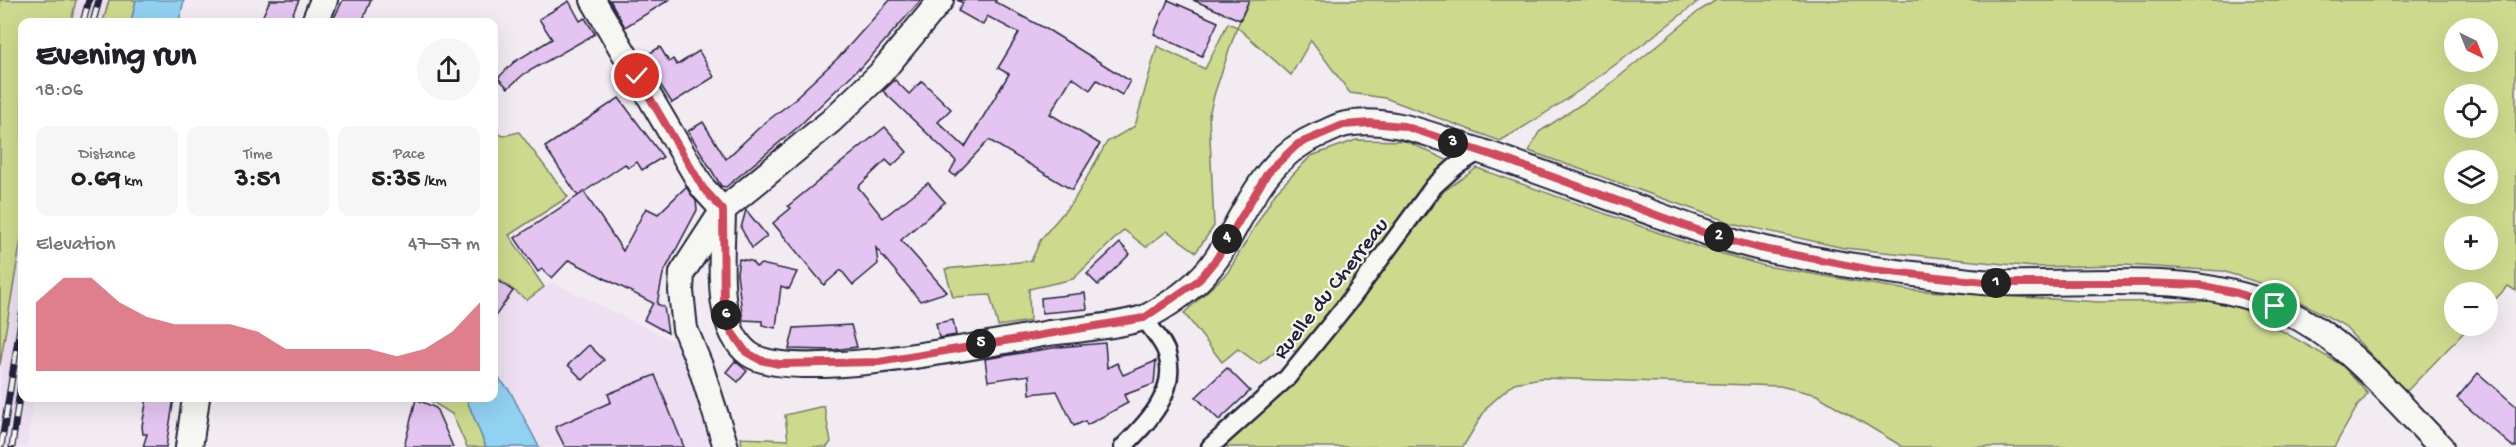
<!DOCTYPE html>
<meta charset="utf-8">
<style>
:root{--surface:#fff;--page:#f6f6f6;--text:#202124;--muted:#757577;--accent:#d1495b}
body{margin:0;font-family:"Gochi Hand",sans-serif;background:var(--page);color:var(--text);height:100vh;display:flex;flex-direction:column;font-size:22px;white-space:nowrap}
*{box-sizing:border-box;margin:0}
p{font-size:20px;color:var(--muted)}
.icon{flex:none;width:33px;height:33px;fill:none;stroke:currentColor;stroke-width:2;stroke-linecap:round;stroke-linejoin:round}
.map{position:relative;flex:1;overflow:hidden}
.panel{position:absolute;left:18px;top:18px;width:480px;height:384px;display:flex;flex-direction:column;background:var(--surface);border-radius:12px;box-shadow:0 6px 24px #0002}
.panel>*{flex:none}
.needle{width:39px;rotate:137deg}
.controls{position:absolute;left:2444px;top:18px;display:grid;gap:12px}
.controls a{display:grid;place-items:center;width:54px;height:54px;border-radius:50%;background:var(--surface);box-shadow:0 6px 24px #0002;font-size:30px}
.pin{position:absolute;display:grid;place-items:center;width:51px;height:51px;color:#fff;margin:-26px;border:3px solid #fff;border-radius:50%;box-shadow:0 2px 6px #0007}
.km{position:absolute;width:30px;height:30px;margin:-15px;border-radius:50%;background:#222;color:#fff;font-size:16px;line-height:30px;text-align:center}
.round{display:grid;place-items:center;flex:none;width:63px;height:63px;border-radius:32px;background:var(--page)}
.headline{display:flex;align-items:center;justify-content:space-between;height:102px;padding:0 18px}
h1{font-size:33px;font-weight:800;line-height:45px}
.metrics{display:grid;grid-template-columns:repeat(3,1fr);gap:9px;height:102px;padding:6px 18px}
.metrics div{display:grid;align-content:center;border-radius:12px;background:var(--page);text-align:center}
.metrics b{font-size:26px;font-weight:800}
.metrics small{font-size:16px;font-weight:400}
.metrics p{font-size:16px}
.chart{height:168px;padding:12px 18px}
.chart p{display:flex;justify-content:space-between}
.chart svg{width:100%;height:108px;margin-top:6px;fill:var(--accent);opacity:.7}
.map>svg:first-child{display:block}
.built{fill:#eee0f2}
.green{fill:#cdda8d;stroke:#787e64;stroke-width:1.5;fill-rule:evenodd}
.water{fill:#91d1f2;stroke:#658ba9;stroke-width:1.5}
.building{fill:#e4c5f2;stroke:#22223b;stroke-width:1.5}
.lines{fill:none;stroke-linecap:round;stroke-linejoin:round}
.street-casing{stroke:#22223b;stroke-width:21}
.secondary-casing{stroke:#22223b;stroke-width:28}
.primary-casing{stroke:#22223b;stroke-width:30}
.street{stroke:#f6f6f2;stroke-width:16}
.secondary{stroke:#f6f6f2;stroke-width:24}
.primary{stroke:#f6f6f2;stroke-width:26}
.rail-casing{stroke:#22223b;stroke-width:7}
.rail{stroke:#f6f6f2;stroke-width:4.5;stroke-dasharray:14;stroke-linecap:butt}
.route-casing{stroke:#fff;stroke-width:12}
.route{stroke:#d1495b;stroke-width:8}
.labels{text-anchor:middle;stroke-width:4.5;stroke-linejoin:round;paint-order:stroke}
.street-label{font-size:22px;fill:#22223b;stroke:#f6f6f2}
</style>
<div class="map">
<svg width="2516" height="447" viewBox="0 0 2516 447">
<rect width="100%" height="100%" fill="#f2ecf2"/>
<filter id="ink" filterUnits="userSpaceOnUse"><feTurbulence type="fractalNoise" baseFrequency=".0167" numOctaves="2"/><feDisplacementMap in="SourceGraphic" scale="12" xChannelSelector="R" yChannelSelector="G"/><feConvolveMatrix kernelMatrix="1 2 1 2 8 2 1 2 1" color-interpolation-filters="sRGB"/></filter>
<g filter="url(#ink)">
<g class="built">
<path d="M 76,0 L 109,0 L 103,22 L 71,22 Z"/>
<path d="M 22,234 L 22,398 L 34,398 L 27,447 L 0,447 L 0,365 Z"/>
<path d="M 494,276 L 527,300 L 552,282 L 680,344 L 718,447 L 539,447 L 510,391 L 494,373 Z"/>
</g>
<g class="green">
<path d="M 0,0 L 76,0 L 71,22 L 22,22 L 22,234 L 0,365 Z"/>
<path d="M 109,0 L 136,0 L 131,22 L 103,22 Z"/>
<path d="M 1250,0 L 1700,0 C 1636,50 1570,101 1500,141 L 1385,98 L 1350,93 L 1311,40 L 1291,75 L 1237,27 L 1215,92 L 1209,115 L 1214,226 L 1196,252 L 1167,231 L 1146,247 L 1124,230 L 1073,279 L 1029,289 L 1030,321 L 998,326 L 990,295 L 953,297 L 945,269 L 1031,261 L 1041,239 L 1074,200 L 1107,142 L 1135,126 L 1157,46 L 1205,69 L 1228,23 L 1237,27 Z"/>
<path d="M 1716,0 L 2516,0 L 2516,291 L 2508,286 L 2487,308 L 2487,292 L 2454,292 L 2454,326 L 2470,326 L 2406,392 L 2343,325 L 2276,288 L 2222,271 L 2124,265 L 2034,267 L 1844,248 L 1732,223 L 1529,151 L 1539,132 L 1603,90 L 1699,11 ZM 2454,28 L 2487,28 L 2487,62 L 2454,62 ZM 2454,94 L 2487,94 L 2487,128 L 2454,128 ZM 2454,160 L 2487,160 L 2487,194 L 2454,194 ZM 2454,226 L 2487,226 L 2487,260 L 2454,260 Z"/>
<path d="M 494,131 L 503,136 L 519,132 L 568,197 L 509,235 L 544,287 L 527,300 L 494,276 Z"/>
<path d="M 1356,140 L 1406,141 L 1451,162 L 1298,354 L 1284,344 L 1259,364 L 1238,349 L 1222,362 L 1184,313 L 1228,272 L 1275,193 L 1311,156 Z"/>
<path d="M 1477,168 L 1699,247 L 1765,266 L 1908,290 L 2099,302 L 2229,301 L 2342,365 L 2368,394 L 2357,407 L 2334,447 L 1903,447 L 1817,395 L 1780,386 L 1541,378 L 1514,383 L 1487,407 L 1463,447 L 1219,447 L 1320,352 L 1444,191 Z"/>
<path d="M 426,398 L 466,398 L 486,447 L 467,447 L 452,414 Z"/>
<path d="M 824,406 L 831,442 L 827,447 L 742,447 L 741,438 L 788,440 L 785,415 Z"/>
</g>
<g class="water">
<path d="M 136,0 L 184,0 L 179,22 L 131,22 Z"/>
<path d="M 494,373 L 510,391 L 539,447 L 486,447 L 466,398 L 494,398 Z"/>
</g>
<g class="building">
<path d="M 270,0 L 299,0 L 289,22 L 260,22 Z"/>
<path d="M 343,0 L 371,0 L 362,22 L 332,22 Z"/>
<path d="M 610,0 L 669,0 L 625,27 Z"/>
<path d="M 890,0 L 921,0 L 860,69 L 859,68 L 798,127 L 726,187 L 721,186 L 688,131 L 703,122 L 726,159 L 762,125 L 797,98 L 796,97 L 839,57 Z"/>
<path d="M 957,0 L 996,0 L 995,2 L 1050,31 L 1130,81 L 1122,95 L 1097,80 L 1090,90 L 1072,77 L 1050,114 L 1100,144 L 1072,190 L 989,140 L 955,176 L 950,172 L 956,161 L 883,91 L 895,80 L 909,94 L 922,81 L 951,109 L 938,122 L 965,147 L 1009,74 L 998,68 L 1019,33 L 987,16 L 983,25 L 958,11 L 963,3 Z"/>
<path d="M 1168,0 L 1218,22 L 1202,56 L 1154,34 Z"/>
<path d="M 1193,0 L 1249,0 L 1240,20 Z"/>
<path d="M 569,1 L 580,21 L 585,18 L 595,34 L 524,74 L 508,88 L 498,78 L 514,62 L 552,39 L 539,19 Z"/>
<path d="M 660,47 L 669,62 L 673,59 L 677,65 L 699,51 L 714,77 L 672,103 L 643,57 Z"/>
<path d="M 619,98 L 663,157 L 642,170 L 637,162 L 628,168 L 625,164 L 578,196 L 545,147 Z"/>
<path d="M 885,127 L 907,152 L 892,166 L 886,160 L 858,187 L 883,218 L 928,183 L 945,202 L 901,240 L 947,292 L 920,301 L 876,248 L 878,264 L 853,285 L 841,270 L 824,285 L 773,223 L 791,208 L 788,206 Z"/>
<path d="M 686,187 L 696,201 L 697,210 L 663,274 L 657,304 L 664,307 L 668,333 L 644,320 L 653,303 L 569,260 L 552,278 L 542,269 L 538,272 L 515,238 L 584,192 L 623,251 L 646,208 L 658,214 Z"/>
<path d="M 746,210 L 767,236 L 752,248 L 741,228 Z"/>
<path d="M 1120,243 L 1130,254 L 1098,285 L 1087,274 Z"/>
<path d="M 739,259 L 751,261 L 756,267 L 761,264 L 797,272 L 789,289 L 781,286 L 776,328 L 762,325 L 762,321 L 743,320 L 737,273 Z"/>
<path d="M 494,278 L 513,291 L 494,318 Z"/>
<path d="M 1085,293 L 1087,309 L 1042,313 L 1041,298 Z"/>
<path d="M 953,320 L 956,335 L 939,338 L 936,323 Z"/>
<path d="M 851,325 L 857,347 L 833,350 L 789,349 L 794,328 Z"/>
<path d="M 1105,343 L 1107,368 L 1117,363 L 1123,375 L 1156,361 L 1154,384 L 1124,395 L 1128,403 L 1087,425 L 1085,421 L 1074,426 L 1057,391 L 1030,394 L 1029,375 L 988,381 L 985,359 L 1059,347 Z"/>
<path d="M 589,345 L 604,360 L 583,380 L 568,365 Z"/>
<path d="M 735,361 L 747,371 L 738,382 L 726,372 Z"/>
<path d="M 1227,368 L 1250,391 L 1219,420 L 1196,397 Z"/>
<path d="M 2478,373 L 2516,406 L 2516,447 L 2513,447 L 2457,398 Z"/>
<path d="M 655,375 L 684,447 L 565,447 L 555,427 L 611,402 L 608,394 Z"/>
<path d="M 147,398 L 174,398 L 166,447 L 143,447 L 147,434 L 143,434 L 142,426 Z"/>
<path d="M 416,399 L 436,408 L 453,447 L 404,447 Z"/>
</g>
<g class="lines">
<g class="street-casing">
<g id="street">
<path d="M 1123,447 C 1148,422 1178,392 1167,354 C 1164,342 1151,329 1144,318"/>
<path d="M 1210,447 L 1287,378 L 1351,299 L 1434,186 L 1455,167 L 1480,151"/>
</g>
</g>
<g class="secondary-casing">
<g id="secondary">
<path d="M 593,0 L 703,188 L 723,210"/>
<path d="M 723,210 C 723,251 712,327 749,354 C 792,385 992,343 1049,333 C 1073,330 1129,325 1148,316 C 1174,302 1201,282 1217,258 C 1248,210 1261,160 1318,135 C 1327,132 1336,126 1346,124 C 1390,116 1433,136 1474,149 C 1528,167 1582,188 1636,207 C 1677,222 1718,238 1761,248 C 1817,261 1874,270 1931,276 C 1954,279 1978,283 2001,283 C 2091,285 2186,271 2272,305 C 2342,333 2390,395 2441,447"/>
<path d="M 726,447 L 701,368 L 685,329 L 681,291 L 682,273 L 723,210 L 831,121 L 880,74 L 941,0"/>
</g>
</g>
<g class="primary-casing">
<g id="primary">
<path d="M 315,22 L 324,0"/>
<path d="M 189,447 L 196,398"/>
</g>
</g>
<use href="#street" class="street"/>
<use href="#secondary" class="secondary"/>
<use href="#primary" class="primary"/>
<g class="rail-casing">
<g id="rail">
<path d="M 83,22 L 89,0"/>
<path d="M 93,22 L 99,0"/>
<path d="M 1,447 L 22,314"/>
<path d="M 12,447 L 22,376"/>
</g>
</g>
<use href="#rail" class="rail"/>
</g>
</g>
<g class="lines" filter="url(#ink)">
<g class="route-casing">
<path id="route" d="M 637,76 L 703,188 L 723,210 L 724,310 L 731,331 L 746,352 L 760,360 L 779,364 L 879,362 L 1144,318 L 1199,280 L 1217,258 L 1268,172 L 1298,144 L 1343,125 L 1370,123 L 1404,126 L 1507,160 L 1708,234 L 1759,248 L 1872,270 L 1994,283 L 2146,283 L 2199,285 L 2237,293 L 2275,306"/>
</g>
<use href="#route" class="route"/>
</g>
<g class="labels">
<g class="street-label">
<text transform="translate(1329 287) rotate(-52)" y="8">Ruelle du Cherreau</text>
</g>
</g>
</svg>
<div class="controls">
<a><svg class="needle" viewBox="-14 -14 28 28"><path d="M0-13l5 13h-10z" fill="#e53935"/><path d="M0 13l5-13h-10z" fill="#757577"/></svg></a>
<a><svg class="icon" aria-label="locate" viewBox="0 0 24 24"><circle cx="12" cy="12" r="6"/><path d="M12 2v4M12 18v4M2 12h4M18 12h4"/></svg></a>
<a><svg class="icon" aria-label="layers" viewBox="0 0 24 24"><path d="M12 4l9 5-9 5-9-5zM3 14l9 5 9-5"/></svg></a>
<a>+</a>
<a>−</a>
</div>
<div class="pin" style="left:2275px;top:306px;background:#1e9e55"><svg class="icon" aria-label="arrive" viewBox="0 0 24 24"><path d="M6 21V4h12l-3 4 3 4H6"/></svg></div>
<div class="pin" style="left:637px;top:76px;background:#d93025"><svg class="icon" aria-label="check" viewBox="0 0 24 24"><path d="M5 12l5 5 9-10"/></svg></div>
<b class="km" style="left:1996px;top:283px">1</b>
<b class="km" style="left:1719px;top:237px">2</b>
<b class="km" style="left:1453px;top:143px">3</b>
<b class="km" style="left:1227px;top:239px">4</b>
<b class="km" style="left:981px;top:344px">5</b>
<b class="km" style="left:726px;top:315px">6</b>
<section class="panel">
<div class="headline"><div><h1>Evening run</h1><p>18:06</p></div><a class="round"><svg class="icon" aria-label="share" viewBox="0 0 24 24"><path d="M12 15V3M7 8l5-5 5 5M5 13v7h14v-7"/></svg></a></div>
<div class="metrics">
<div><p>Distance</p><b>0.69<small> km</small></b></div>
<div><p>Time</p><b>3:51</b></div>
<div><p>Pace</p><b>5:35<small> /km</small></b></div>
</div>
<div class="chart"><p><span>Elevation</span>47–57 m</p>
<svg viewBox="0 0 160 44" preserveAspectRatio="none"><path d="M0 44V16L10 6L20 6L30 16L40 22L50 25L60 25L70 25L80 28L90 35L100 35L110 35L120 35L130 38L140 35L150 28L160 16V44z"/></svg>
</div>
</section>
</div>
